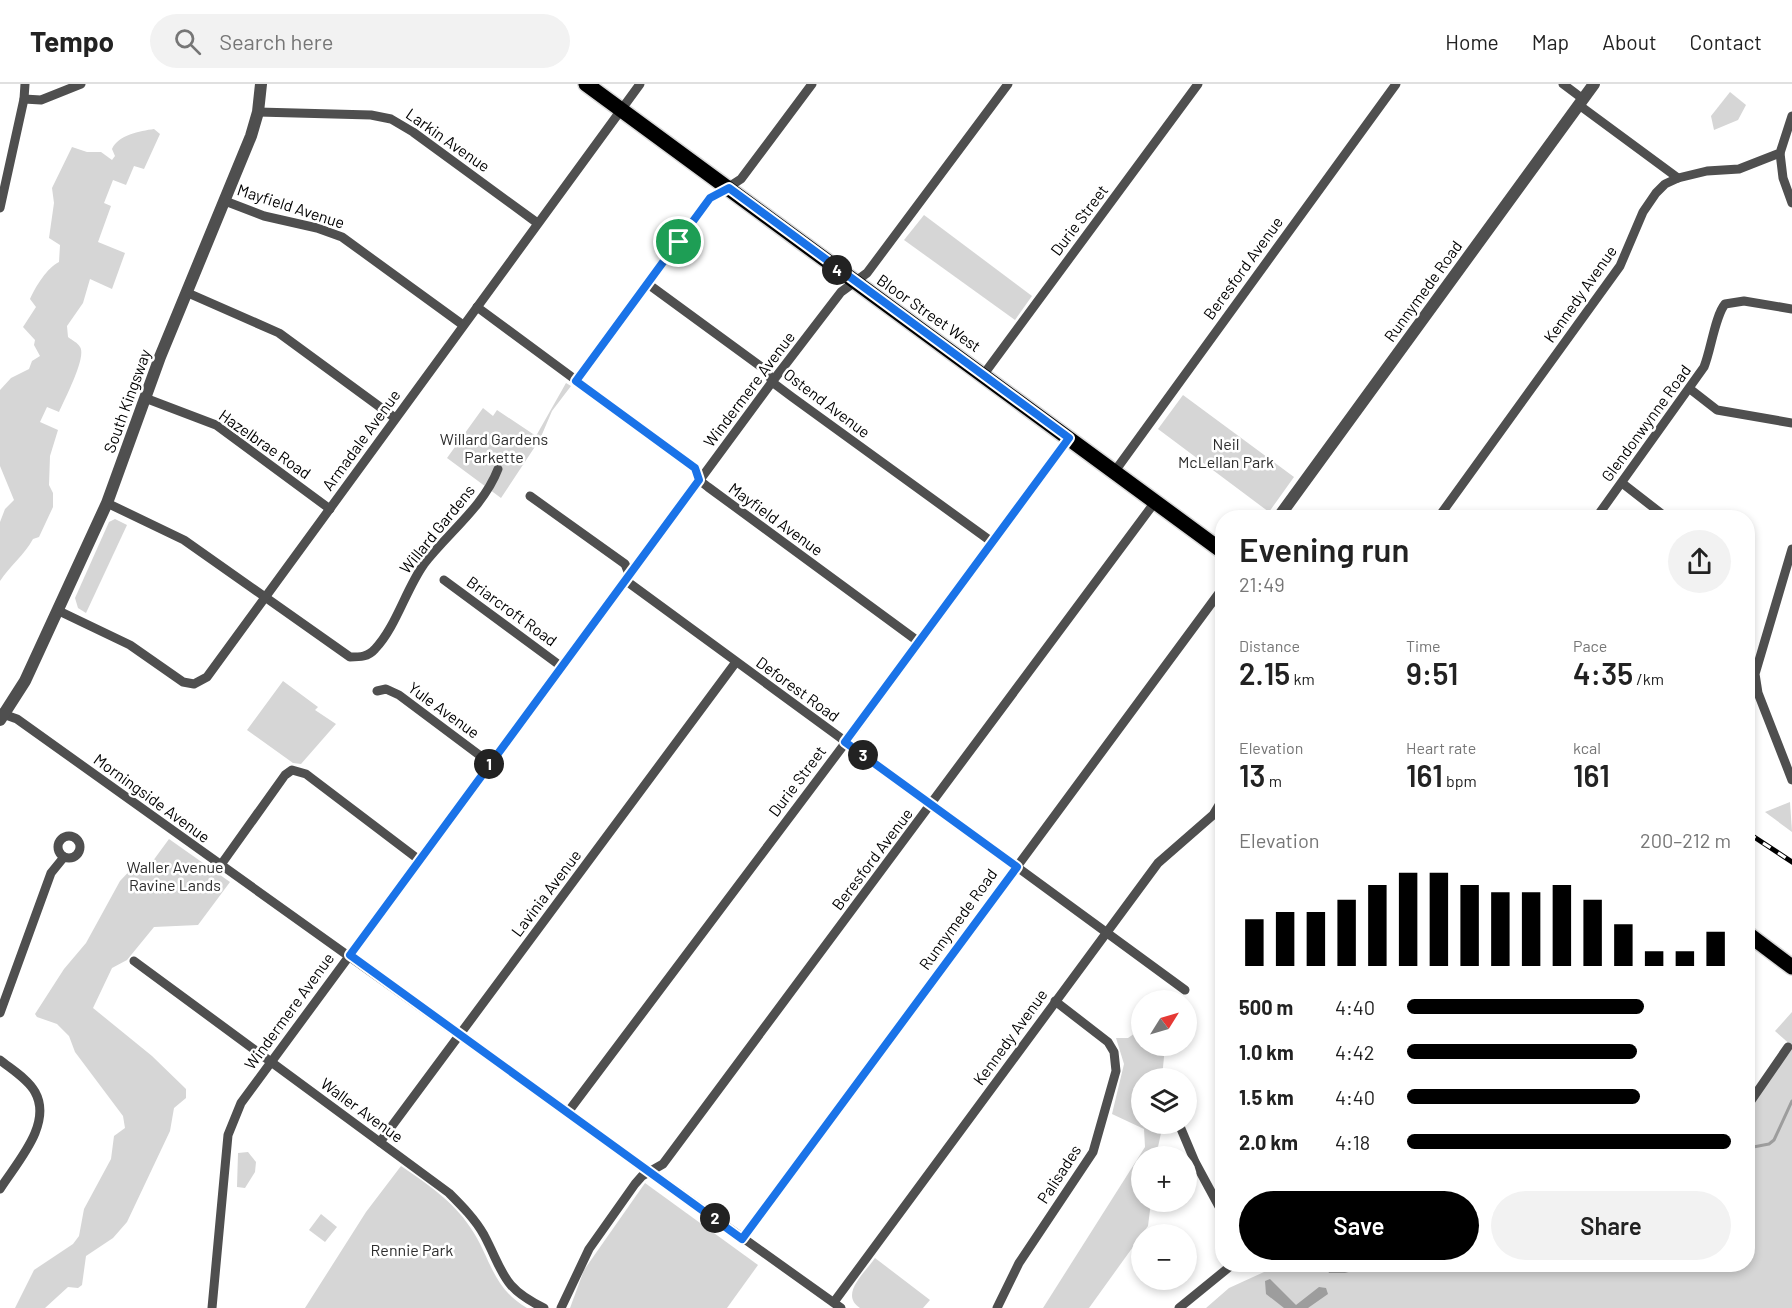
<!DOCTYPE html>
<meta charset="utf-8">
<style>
:root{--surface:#fff;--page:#f2f2f2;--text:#222;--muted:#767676;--line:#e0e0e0;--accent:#000}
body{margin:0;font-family:Barlow,sans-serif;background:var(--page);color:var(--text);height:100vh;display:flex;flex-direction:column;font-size:22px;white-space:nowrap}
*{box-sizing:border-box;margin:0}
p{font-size:20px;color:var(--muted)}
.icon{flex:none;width:33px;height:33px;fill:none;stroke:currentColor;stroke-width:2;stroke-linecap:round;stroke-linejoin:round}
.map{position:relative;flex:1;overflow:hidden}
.details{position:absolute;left:1215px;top:426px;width:540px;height:762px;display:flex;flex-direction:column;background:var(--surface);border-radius:24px;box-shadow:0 3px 9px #0003}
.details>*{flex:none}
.needle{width:39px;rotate:53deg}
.controls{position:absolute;left:1131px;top:906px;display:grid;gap:12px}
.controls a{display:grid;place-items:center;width:66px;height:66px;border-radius:50%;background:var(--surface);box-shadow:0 3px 9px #0003;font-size:30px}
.pin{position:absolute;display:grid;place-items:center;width:51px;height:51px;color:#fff;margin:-26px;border:3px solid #fff;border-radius:50%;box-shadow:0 2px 6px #0007}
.km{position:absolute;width:30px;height:30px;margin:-15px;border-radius:50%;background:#222;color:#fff;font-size:16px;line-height:30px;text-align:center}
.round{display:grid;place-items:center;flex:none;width:63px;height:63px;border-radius:32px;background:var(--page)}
.summary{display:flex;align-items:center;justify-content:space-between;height:102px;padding:0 24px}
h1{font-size:33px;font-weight:600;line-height:45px}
.metrics{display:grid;grid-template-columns:repeat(3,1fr);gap:9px;height:102px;padding:6px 24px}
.metrics div{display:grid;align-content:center}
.metrics b{font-size:30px;font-weight:600}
.metrics small{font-size:16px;font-weight:400}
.metrics p{font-size:16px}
.chart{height:168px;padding:12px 24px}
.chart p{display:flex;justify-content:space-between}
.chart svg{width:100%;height:108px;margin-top:6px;stroke:var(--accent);stroke-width:6}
.button{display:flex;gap:12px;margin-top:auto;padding:12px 24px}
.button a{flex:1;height:69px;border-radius:36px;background:var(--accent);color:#fff;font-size:24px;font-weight:600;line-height:69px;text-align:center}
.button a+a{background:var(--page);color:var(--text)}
ul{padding:0 24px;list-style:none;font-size:20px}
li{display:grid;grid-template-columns:96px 72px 1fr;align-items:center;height:45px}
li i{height:15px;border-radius:8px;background:var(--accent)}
header{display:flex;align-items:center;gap:36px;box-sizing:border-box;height:84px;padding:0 30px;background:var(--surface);border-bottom:2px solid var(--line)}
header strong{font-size:28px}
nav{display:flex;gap:33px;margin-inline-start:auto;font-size:21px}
.search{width:420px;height:54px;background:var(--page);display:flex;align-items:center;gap:15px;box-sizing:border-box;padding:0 21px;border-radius:33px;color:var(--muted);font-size:22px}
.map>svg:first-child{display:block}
.green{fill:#d6d6d6}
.water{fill:#9d9d9d}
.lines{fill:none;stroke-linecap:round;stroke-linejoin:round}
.stream{stroke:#9d9d9d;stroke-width:3}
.primary-casing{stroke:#dbdbdb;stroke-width:18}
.minor{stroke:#4f4f4f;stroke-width:9}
.tertiary{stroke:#4f4f4f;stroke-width:12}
.primary{stroke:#000;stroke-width:15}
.rail-casing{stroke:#000;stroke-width:5}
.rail{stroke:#fff;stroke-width:3;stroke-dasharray:9;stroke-linecap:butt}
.route-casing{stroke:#fff;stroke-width:12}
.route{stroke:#1a73e8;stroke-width:8}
.labels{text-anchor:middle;stroke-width:5;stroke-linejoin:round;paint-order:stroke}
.street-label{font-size:16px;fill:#000;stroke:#fff}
.park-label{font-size:16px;fill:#2d2d2d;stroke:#fff}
</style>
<header>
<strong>Tempo</strong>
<div class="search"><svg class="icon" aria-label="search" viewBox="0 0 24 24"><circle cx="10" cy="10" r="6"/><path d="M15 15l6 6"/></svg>Search here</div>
<nav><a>Home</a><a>Map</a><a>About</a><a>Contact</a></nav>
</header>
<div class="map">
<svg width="1792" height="1224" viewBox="0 0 1792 1224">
<rect width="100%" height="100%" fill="#fff"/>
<g class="green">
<path d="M 1730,8 L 1746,21 L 1738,36 L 1714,46 L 1711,32 Z"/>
<path d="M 154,45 L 160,50 L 144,85 L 134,82 L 126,101 L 113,96 L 104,119 L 111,122 L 98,158 L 125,169 L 112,205 L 90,195 L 83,219 L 67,242 L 68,253 C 72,256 78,259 80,263 C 87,273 64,316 59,328 L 47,323 L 40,338 L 58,346 L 50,372 L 49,401 L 53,409 L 53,423 L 39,453 L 33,455 C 25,470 10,482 0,497 L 0,438 L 5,425 L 14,416 L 0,382 L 0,306 L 11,294 L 29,285 L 32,277 L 40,272 L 34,261 L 35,256 L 23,243 L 36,223 L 30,215 C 36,202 47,184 59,178 L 60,161 L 49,154 L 54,119 L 52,104 L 72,63 L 87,68 L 101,68 L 112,76 L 115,72 L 112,65 C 118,51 140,47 154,45 Z"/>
<path d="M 924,131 L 1032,212 L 1015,236 L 904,156 Z"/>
<path d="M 566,299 L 571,302 L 552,327 L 540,355 L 501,414 L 447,374 L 483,324 L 493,332 L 497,326 L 536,352 Z"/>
<path d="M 1183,311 L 1294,393 L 1269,428 L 1158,345 Z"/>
<path d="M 115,435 L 127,441 L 86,529 L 78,524 L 75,514 L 109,438 Z"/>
<path d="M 283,597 L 318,623 L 315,626 L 336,640 L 301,680 L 293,679 L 247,646 Z"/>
<path d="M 1790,718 L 1792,748 L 1765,728 Z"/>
<path d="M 169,755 L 230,798 L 198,841 L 154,843 L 127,876 L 112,884 L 93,924 L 152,972 L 186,1005 L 186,1014 L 174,1024 L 170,1047 L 127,1138 L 113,1154 L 86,1172 L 82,1201 L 78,1204 L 68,1203 L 45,1224 L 15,1224 L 34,1186 L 73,1160 L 79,1152 L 84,1125 L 111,1075 L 114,1052 L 125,1044 L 123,1032 L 75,968 L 69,952 L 57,940 L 37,933 L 35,930 L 64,885 L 86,859 L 120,797 L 137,779 L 147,785 Z"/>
<path d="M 1792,928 L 1792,962 L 1775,947 Z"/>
<path d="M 1141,945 L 1142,962 L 1165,962 L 1162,994 L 1142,994 L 1142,1040 L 1163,1040 L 1156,1072 L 1142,1072 L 1142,1118 L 1151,1118 L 1148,1142 L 1089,1224 L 1043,1224 L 1145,1063 L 1144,1045 L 1112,1030 L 1124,980 L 1116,954 L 1128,954 Z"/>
<path d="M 1792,963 L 1792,1224 L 1206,1224 L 1229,1204 L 1264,1188 L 1262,1181 L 1748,1180 L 1748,1027 Z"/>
<path d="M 248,1068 L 256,1078 L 255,1088 L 245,1104 L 237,1103 L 238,1069 Z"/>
<path d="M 401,1082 C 426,1099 453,1117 470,1143 C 491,1173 491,1203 527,1224 L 305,1224 L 366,1128 Z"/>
<path d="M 645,1099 L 758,1181 L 727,1224 L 570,1224 L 584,1186 Z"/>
<path d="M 321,1130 L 337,1143 L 325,1158 L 309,1146 Z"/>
<path d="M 875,1174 L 930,1216 L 923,1224 L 860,1224 C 839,1210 865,1189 875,1174 Z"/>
</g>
<g class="water">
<path d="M 1325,1181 L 1325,1180 L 1374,1181 L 1345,1189 L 1329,1189 Z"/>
<path d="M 1270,1195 L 1296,1221 L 1319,1203 L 1326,1204 L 1328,1210 L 1308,1224 L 1284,1224 L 1266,1210 L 1265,1197 Z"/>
</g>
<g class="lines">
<path class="stream" d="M 1748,1064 L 1769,1060 L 1774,1056 L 1792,1017"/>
<g class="primary-casing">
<g id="primary">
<path d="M 586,0 L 1222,467"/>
<path d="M 1748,850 L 1792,883"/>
</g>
</g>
<g class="minor">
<path d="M 1563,0 L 1583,15"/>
<path d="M 24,15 L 41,16 L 81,0"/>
<path d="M 1579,21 L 1678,94"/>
<path d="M 258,28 L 371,31 L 391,35 L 413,48 L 536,138"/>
<path d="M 1780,69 L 1783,94 L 1792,119"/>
<path d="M 225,117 L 264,132 L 317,144 L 342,153 L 463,241"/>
<path d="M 0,124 L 24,15 L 25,0"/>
<path d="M 648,200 L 767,287 L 772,298 L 792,313 L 992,458"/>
<path d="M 188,209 L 279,249 L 395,334"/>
<path d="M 477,223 L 695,384 L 699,396 L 708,403 L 919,558"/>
<path d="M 984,290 L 1198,0"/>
<path d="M 576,297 L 710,115 L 741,95 L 812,0"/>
<path d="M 1690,305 L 1717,326 L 1792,339"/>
<path d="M 145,314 L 216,341 L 330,425"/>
<path d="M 1115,387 L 1396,0"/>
<path d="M 1622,399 L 1667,434"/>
<path d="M 530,412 L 625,480 L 629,490"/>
<path d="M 107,419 L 184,456 L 350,573 C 360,573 368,573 375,565 C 396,543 406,505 424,480 C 448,449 484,422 498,385"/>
<path d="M 1438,434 L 1620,182 L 1643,128 L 1656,109 L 1665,100 L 1678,94 L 1707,87 L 1739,85 L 1780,69 L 1792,32"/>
<path d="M 1596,434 L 1704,283 C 1711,266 1715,232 1725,220 L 1744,217 L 1792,225"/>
<path d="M 1792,465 L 1755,590 L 1758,609 L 1792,696"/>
<path d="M 444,496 L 562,583"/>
<path d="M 625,496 L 1185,906"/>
<path d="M 59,527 L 130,561 L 183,598 L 194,600 L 207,593 L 640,0"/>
<path d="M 377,607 L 386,605 L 399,611 L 490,679"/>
<path d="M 0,629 L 17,635 L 841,1224"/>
<circle cx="69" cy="763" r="11"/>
<path d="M 220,782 L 285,691 L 292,686 L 306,690 L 418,775"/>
<path d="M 134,877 L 449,1109 C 462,1122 475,1135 484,1151 C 504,1189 502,1204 544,1224"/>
<path d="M 0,929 L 51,789 L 64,773"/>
<path d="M 0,976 C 11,985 28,995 35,1008 C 53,1040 17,1078 0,1105"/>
<path d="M 1748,1021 L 1788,963"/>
<path d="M 568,1028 L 852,650 L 1069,353"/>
<path d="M 1179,1040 L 1195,1078 L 1222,1128"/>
<path d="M 380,1058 L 736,578"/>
<path d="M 742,1155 L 1222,505"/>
<path d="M 834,1218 L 1158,779 L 1213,731 L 1222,716"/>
<path d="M 212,1224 L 228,1051 L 241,1019 L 772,298 L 841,208 L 867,189 L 1008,0"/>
<path d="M 561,1224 L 589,1165 L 635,1100 L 642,1092 L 663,1080 L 1155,418"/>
<path d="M 997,1224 L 1019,1179 L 1093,1068 L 1116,987 L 1114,968 L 1108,958 L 1055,917"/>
<path d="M 1179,1224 L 1233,1180"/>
</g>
<g class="tertiary">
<path d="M 1278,434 L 1594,0"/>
<path d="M 0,636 L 25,597 L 107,419 L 160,273 L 251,52 L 258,28 L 261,0"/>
</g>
<use href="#primary" class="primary"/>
<g class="rail-casing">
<path id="rail" d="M 1748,749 L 1792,778"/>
</g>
<use href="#rail" class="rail"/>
</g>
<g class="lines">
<g class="route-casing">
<path id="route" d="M 729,104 L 1069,354 L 845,658 L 1017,783 L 742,1155 L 350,871 L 699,396 L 695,384 L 576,297 L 710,114 Z"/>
</g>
<use href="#route" class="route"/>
</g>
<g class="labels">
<g class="street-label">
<text transform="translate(448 56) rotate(35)" y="6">Larkin Avenue</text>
<text transform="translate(291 122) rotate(18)" y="6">Mayfield Avenue</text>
<text transform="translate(1079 136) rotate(-53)" y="6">Durie Street</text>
<text transform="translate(1243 184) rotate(-54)" y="6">Beresford Avenue</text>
<text transform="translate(1423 207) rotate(-54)" y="6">Runnymede Road</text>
<text transform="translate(1580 210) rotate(-55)" y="6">Kennedy Avenue</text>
<text transform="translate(929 229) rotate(35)" y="6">Bloor Street West</text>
<text transform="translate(749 305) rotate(-53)" y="6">Windermere Avenue</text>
<text transform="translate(127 317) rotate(-70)" y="6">South Kingsway</text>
<text transform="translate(827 319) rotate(37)" y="6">Ostend Avenue</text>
<text transform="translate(1646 339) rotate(-54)" y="6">Glendonwynne Road</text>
<text transform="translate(361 356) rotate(-54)" y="6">Armadale Avenue</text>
<text transform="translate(265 360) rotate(35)" y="6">Hazelbrae Road</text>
<text transform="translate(776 435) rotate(36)" y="6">Mayfield Avenue</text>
<text transform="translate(437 445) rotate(-51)" y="6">Willard Gardens</text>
<text transform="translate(512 527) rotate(36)" y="6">Briarcroft Road</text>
<text transform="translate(798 605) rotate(36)" y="6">Deforest Road</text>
<text transform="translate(444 626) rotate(36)" y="6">Yule Avenue</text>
<text transform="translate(797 697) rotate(-53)" y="6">Durie Street</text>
<text transform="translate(152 714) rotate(36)" y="6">Morningside Avenue</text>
<text transform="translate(872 775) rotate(-53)" y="6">Beresford Avenue</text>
<text transform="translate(546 809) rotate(-53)" y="6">Lavinia Avenue</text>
<text transform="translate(958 835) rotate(-54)" y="6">Runnymede Road</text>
<text transform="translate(289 927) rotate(-54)" y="6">Windermere Avenue</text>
<text transform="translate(1010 953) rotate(-54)" y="6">Kennedy Avenue</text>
<text transform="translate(362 1026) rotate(36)" y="6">Waller Avenue</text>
<text transform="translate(1059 1090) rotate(-57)" y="6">Palisades</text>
</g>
<g class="park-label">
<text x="494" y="361">Willard Gardens<tspan x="494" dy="18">Parkette</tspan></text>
<text x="1226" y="366">Neil<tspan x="1226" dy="18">McLellan Park</tspan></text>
<text x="175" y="789">Waller Avenue<tspan x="175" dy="18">Ravine Lands</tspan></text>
<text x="412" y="1172">Rennie Park</text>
</g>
</g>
</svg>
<div class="controls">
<a><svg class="needle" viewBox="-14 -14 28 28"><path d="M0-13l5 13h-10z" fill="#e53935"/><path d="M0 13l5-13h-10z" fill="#767676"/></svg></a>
<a><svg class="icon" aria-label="layers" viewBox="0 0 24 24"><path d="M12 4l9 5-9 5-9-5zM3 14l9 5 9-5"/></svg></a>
<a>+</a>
<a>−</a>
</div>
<div class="pin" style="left:679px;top:158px;background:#1e9e55"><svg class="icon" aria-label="arrive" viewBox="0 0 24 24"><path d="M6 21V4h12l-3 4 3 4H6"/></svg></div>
<b class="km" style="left:489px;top:680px">1</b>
<b class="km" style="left:715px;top:1134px">2</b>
<b class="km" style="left:863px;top:671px">3</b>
<b class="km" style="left:837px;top:186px">4</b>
<section class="details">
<div class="summary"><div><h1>Evening run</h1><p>21:49</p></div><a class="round"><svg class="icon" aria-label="share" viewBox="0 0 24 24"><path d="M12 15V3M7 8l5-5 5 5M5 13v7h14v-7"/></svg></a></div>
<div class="metrics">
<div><p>Distance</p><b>2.15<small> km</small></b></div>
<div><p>Time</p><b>9:51</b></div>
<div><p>Pace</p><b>4:35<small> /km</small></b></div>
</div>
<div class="metrics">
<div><p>Elevation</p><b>13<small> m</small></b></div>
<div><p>Heart rate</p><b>161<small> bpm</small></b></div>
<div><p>kcal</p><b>161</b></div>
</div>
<div class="chart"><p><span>Elevation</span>200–212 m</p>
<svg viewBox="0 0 160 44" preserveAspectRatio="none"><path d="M5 44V25M15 44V22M25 44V22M35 44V17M45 44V11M55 44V6M65 44V6M75 44V11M85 44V14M95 44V14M105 44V11M115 44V17M125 44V27M135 44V38M145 44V38M155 44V30"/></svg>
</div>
<ul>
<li><b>500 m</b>4:40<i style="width:73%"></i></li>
<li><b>1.0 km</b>4:42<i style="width:71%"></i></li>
<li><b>1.5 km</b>4:40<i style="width:72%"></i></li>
<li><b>2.0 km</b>4:18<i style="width:100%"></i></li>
</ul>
<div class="button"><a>Save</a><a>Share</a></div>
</section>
</div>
